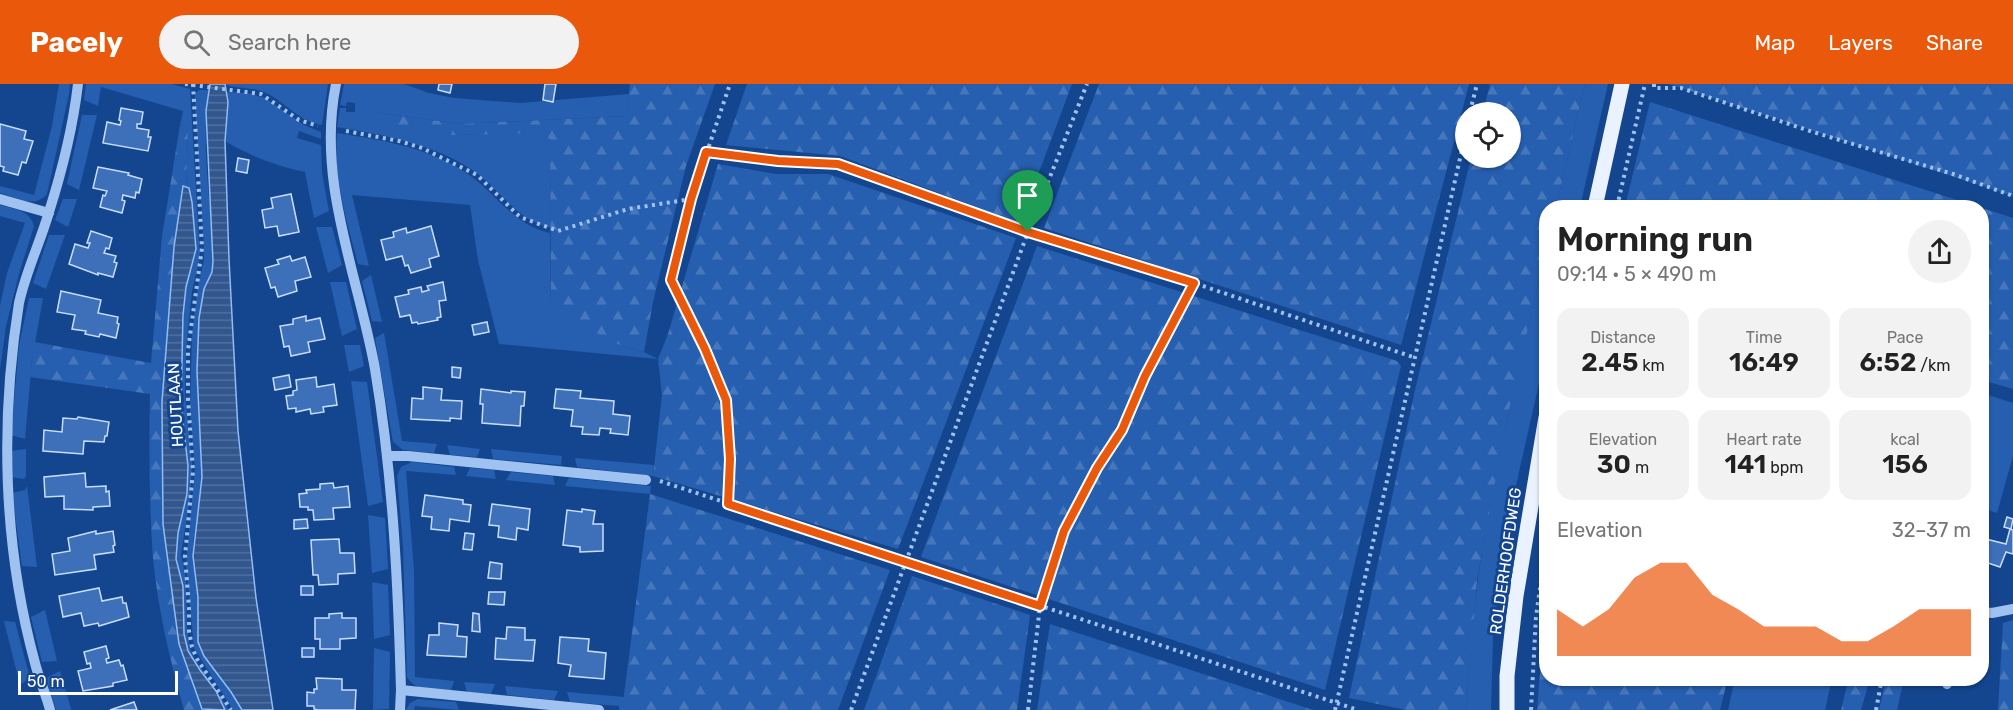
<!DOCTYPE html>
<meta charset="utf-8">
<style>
:root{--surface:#fff;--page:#f2f2f2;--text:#222;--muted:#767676;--accent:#ea580c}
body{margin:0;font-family:Rubik,sans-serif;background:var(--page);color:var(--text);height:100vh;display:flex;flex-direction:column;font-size:22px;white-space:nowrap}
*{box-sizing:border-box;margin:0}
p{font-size:20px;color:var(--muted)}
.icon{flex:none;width:33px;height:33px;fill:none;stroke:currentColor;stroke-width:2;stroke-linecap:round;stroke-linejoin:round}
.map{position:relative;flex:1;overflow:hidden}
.details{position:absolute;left:1539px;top:116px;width:450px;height:486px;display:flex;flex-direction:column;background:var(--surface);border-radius:24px;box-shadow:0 2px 4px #0004}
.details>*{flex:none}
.fabs{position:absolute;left:1455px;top:18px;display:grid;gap:12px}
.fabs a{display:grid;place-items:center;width:66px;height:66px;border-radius:50%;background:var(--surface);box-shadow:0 2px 4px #0004;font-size:30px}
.scale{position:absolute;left:18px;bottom:15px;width:160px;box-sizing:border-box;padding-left:6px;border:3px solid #fff;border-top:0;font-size:16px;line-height:21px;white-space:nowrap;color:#fff;-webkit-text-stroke:4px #144690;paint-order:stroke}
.pin{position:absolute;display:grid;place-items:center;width:51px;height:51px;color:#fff;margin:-62px -26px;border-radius:50% 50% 50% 0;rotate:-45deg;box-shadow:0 0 6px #0007}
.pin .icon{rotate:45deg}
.round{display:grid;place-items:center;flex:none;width:63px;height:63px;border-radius:32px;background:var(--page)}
.head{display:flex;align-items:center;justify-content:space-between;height:102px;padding:0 18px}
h1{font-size:33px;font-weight:600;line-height:45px}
.stats{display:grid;grid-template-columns:repeat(3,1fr);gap:9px;height:102px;padding:6px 18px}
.stats div{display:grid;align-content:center;border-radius:15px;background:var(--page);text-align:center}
.stats b{font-size:26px;font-weight:600}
.stats small{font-size:16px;font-weight:400}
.stats p{font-size:16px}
.chart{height:168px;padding:12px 18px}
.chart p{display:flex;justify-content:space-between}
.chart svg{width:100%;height:108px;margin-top:6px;fill:var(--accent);opacity:.7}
header{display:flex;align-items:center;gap:36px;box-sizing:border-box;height:84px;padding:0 30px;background:var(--accent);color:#fff}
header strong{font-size:28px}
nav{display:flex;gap:33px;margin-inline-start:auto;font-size:21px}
.search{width:420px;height:54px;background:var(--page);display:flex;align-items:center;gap:15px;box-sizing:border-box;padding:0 21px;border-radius:33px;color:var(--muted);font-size:22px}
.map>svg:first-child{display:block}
.green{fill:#265faf}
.forest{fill:url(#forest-firs)}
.water{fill:url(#water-rules);stroke:#92bcf4;stroke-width:1.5}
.building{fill:#3d70b9;stroke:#c7ddfc;stroke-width:1.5}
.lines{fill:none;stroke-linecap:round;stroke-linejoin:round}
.path{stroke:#a0c2f1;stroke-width:4;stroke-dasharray:3 4.5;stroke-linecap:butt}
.minor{stroke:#a0c2f1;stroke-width:10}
.major{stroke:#eaf2ff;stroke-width:15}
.route-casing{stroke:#fff;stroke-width:12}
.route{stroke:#ea580c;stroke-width:8}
.labels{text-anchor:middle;stroke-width:6;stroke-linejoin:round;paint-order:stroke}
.street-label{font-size:16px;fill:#fff;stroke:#144690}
</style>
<header>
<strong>Pacely</strong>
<div class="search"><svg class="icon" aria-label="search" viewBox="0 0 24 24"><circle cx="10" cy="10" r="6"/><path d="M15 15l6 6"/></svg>Search here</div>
<nav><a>Map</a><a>Layers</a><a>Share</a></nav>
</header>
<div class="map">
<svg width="2013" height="626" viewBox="0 0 2013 626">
<defs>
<pattern id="forest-firs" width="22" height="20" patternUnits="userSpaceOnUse" patternTransform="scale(1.5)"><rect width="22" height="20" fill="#265faf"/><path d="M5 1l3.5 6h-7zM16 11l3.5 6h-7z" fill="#4777bb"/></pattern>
<pattern id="water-rules" width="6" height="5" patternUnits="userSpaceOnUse" patternTransform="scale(1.5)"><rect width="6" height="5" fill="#32578e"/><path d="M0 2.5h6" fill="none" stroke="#51709f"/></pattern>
</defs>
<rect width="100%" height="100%" fill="#144690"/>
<g class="green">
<path d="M 59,0 L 70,0 L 69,10 L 47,110 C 35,125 15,113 0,109 L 0,102 L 34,111 L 52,42 Z"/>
<path d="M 86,0 L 172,0 L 190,5 L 200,173 L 192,207 L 186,266 L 185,311 L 192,380 L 190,415 L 181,470 L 186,496 L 187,546 L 190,564 L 194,574 L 229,626 L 225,626 L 223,620 L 188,567 L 184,550 L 183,502 L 176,475 L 178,449 L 187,410 L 188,382 L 181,320 L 183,231 L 186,203 L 196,165 L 186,103 L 188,43 L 180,41 L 183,27 L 101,3 L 98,22 L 84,16 Z"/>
<path d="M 225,0 L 328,0 L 322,41 C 293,35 286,16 261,7 C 250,3 234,5 225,0 Z"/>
<path d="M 344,0 L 404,0 L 429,9 L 454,14 L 520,19 L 629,10 L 626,32 L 460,40 L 373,28 L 452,51 L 543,48 L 550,56 L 551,144 C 517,137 501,106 474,87 C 434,60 384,51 337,43 L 340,24 L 346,24 L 346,28 L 355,28 L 355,19 L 347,18 L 346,22 L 340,21 Z"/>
<path d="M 1585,0 L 1608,0 L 1580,123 L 1556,123 Z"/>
<path d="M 199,6 L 209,6 C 200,63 212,121 213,178 L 212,188 L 204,205 L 199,234 L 197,287 L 202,393 L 193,461 L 198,513 L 198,558 L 204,572 L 231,608 L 242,626 L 233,626 L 194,564 L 186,481 L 195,385 L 190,323 L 192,251 L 198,202 L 204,176 L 204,161 L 196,37 L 195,10 Z"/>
<path d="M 226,8 L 247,9 L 265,14 L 304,41 L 321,48 L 321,55 L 299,47 L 297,54 L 321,61 L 322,89 L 329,127 L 314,134 L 305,88 C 276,82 250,72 225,57 L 228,18 Z"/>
<path d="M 82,31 L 97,31 L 79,106 L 67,100 Z"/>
<path d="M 337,49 C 381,56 427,63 465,88 C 496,108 512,141 550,149 L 551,218 L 620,261 L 644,268 L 658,275 L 499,260 L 478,176 L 470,121 L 352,111 L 369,182 L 358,180 C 347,138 333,94 337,49 Z"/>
<path d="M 63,115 L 77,115 L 68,143 L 55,136 Z"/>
<path d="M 0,121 C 14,125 30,126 34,142 L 19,190 L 6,242 L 0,286 L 0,222 L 7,189 L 25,139 L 0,132 Z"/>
<path d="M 316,143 L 332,143 L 342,181 L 328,189 Z"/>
<path d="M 49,151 L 65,151 L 46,205 L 33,199 Z"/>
<path d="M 1546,166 L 1546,268 L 1506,446 L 1493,554 L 1491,626 L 1466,626 C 1470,582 1472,538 1478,495 C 1493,384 1521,274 1546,166 Z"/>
<path d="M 371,191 L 382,238 L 372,237 L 362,197 Z"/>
<path d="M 330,198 L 346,198 L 357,245 L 342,252 Z"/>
<path d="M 29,214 L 43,214 L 32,276 L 25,355 L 11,351 L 19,262 Z"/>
<path d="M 384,249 L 402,357 L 437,360 L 434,369 L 403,366 L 393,358 L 375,254 Z"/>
<path d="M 344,261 L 360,261 L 364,282 L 349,288 Z"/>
<path d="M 351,297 L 367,298 L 383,418 L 368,422 Z"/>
<path d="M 1982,309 L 2013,319 L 2013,372 L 1997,429 L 1982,424 Z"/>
<path d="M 447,361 L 480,365 L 477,373 L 450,371 Z"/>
<path d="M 26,365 L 26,392 L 24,395 L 11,393 L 10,367 Z"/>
<path d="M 491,365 L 562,372 L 561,381 L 493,375 Z"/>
<path d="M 575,374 L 654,381 L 653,392 L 577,383 Z"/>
<path d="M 412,378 L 454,383 L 456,391 L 406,387 L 414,486 L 415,593 L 454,597 L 451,606 C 436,605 415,608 407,593 L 403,462 L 397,392 L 401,383 Z"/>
<path d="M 470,384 L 494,386 L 496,395 L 466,392 Z"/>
<path d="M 511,388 L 553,392 L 555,401 L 506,396 Z"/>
<path d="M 569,394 L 651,402 L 650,410 L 565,402 Z"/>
<path d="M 27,402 L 37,483 L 22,482 L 12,409 L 25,406 Z"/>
<path d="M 368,431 L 385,434 L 388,485 L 372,489 Z"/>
<path d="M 372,498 L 388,501 L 390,551 L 374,555 Z"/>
<path d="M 45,526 L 57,577 L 42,578 L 31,533 Z"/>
<path d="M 4,537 L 15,538 L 30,594 L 20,601 Z"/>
<path d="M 374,564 L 390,568 L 389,625 L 373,626 Z"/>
<path d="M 60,587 L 71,625 L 71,626 L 56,626 L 46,594 Z"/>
<path d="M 1735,594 L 1832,594 L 1825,626 L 1728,626 Z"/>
<path d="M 464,598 L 495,600 L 491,610 L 467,608 Z"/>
<path d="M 505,602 L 558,607 L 554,616 L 507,611 Z"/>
<path d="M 567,608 L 624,613 L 622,626 L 619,626 L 619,622 L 570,618 Z"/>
<path d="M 418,615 L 456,618 L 459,626 L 415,622 L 414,626 L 406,626 L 410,619 Z"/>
</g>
<g class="forest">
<path d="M 630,0 L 715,0 L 686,82 L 653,218 L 644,268 L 620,261 L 572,237 L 551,218 L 550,56 L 543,49 L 452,51 L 375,37 L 373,28 L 460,40 L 626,32 Z"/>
<path d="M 747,0 L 1072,0 L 1020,139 L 840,72 L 726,61 Z"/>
<path d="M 1099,0 L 1469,0 L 1401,261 L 1044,144 Z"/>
<path d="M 1490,0 L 1585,0 L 1556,123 L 1546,123 L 1546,166 L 1507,335 L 1486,445 L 1477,497 L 1466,626 L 1406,626 L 1349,614 L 1415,306 L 1471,74 L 1510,74 L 1510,28 L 1483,28 Z"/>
<path d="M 1669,0 L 2013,0 L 2013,112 Z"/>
<path d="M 1650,18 L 1979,123 L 1625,123 Z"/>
<path d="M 180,41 L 188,43 L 186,103 L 183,103 L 174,163 L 162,318 L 163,440 L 179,560 L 204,626 L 184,626 C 170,576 158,526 153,474 C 149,419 149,365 150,310 L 30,293 L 34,258 L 151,279 L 162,152 Z"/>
<path d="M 718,80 L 776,90 L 828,90 L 1016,154 L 898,465 L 653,392 L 662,311 L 658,275 L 668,250 Z"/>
<path d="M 1982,124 L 2013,134 L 2013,305 L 1982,296 Z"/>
<path d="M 1037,162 L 1397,277 L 1401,282 L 1325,606 L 921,473 Z"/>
<path d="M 650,410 L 890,486 L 838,626 L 622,626 Z"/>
<path d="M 912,492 L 1030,531 L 1017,626 L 864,626 Z"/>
<path d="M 1546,513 L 1546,594 L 1728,594 L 1720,626 L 1537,626 Z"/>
<path d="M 2013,536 L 2013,626 L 1998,626 L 2003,539 Z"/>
<path d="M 1050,540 L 1313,626 L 1037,626 Z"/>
<path d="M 1849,594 L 1870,594 L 1861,626 L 1841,626 Z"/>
<path d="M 1886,594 L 1904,594 L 1897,626 L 1879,626 Z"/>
</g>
<g class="water">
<path d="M 210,0 L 225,0 L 228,18 L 225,57 L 229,175 L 238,347 L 256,514 L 273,626 L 242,626 L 231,608 L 204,572 L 198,558 L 198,513 L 193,472 L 202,393 L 197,287 L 199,234 L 204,205 L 212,188 L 213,178 L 206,27 Z"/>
<path d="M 183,102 L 189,104 L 192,118 L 196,165 L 186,203 L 183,231 L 181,320 L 188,382 L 187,410 L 178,449 L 176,475 L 183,502 L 184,550 L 188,567 L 200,586 L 216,607 L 225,626 L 202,625 L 179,560 L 163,440 L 162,318 L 174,163 Z"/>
</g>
<g class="building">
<path d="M 439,0 L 452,0 L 450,9 L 438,6 Z"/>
<path d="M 545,0 L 556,0 L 553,18 L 543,16 Z"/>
<path d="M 121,24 L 143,28 L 141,40 L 137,40 L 137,44 L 149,46 L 148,53 L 151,53 L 148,67 L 103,59 L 107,38 L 120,41 L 121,37 L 119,36 Z"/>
<path d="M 0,40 L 26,47 L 24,55 L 33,57 L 26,79 L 22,78 L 18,91 L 3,87 L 4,83 L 0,82 Z"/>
<path d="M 238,74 L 249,76 L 247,89 L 236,87 Z"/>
<path d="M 98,83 L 129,89 L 128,91 L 142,95 L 139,109 L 136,108 L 135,114 L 123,111 L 122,116 L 125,117 L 122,129 L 100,123 L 103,111 L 105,112 L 107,107 L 93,104 Z"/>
<path d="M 291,110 L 299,148 L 279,152 L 277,142 L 265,144 L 262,126 L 273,124 L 271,114 Z"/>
<path d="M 431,142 L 439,172 L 429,175 L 431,183 L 411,189 L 408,181 L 405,182 L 402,172 L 386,176 L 381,156 L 394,153 L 393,148 L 406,144 L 407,149 Z"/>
<path d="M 91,147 L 112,154 L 109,165 L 106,164 L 104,169 L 116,172 L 114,178 L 117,179 L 113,193 L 98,189 L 98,191 L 69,180 L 75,160 L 88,164 L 90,159 L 87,159 Z"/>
<path d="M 290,172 L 292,177 L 305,173 L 311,193 L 295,197 L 297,207 L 278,213 L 275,203 L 271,204 L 265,184 L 279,180 L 277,176 Z"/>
<path d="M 443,198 L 446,216 L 439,217 L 441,233 L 437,234 L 438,236 L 418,240 L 417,238 L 412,239 L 410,231 L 400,233 L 395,213 L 409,210 L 408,206 L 421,203 L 422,208 L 429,206 L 427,202 Z"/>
<path d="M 61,207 L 101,216 L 98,229 L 118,233 L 117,239 L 119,240 L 116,254 L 100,250 L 99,253 L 85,250 L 86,247 L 72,245 L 75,231 L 57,228 Z"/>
<path d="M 306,232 L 306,237 L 320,234 L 325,255 L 308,258 L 310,268 L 291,272 L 289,262 L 284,263 L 280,242 L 293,240 L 293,235 Z"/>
<path d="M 487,238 L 489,248 L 474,251 L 472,241 Z"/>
<path d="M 452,283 L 461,284 L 460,294 L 452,293 Z"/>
<path d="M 289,291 L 291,303 L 275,306 L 273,294 Z"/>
<path d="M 316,293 L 317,303 L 334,300 L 337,321 L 323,323 L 324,328 L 311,330 L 310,325 L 296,328 L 296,324 L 288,325 L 286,312 L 293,311 L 293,307 L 297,306 L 296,296 Z"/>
<path d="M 423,303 L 442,305 L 441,316 L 462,317 L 461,335 L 450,334 L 450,337 L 411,335 L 412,314 L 423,315 Z"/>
<path d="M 481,305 L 511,309 L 511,307 L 525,308 L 524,322 L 521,322 L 520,342 L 482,339 L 483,320 L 480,320 Z"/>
<path d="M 556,305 L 581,307 L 580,314 L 614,317 L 613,330 L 630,332 L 628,351 L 610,349 L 611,345 L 600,344 L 599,351 L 582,350 L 583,343 L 571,342 L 573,326 L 554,324 Z"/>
<path d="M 78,333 L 109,338 L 107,352 L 105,352 L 104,358 L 84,357 L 83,370 L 43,367 L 44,346 L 62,348 L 63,334 L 77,335 Z"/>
<path d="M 85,389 L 86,403 L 106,402 L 106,408 L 109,407 L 110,422 L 93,423 L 93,426 L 64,425 L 64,412 L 45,413 L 44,393 Z"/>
<path d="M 333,399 L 334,404 L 348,402 L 350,423 L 333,424 L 334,435 L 314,436 L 313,426 L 308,426 L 308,423 L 300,423 L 299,410 L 307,409 L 306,406 L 320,405 L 320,400 Z"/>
<path d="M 425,411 L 463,416 L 463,420 L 471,421 L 469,438 L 450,435 L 449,447 L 431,445 L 432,433 L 422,432 Z"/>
<path d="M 492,420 L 530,425 L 528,446 L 517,444 L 516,456 L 498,453 L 499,442 L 489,441 Z"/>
<path d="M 582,425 L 595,427 L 593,440 L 603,440 L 603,467 L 580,468 L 580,463 L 563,461 L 567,426 L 582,428 Z"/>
<path d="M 2007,433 L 2013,435 L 2011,445 L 2004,443 Z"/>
<path d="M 307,435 L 308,444 L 294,445 L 294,436 Z"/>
<path d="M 2010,445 L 2013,446 L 2013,470 L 2006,468 L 2000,483 L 1982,477 L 1982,454 L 2006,460 Z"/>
<path d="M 96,447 L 96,450 L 113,447 L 115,461 L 113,462 L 114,468 L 94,471 L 96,485 L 55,491 L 52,470 L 70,467 L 68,454 Z"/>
<path d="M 465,449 L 474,450 L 472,466 L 463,465 Z"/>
<path d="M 339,455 L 340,469 L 354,469 L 355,489 L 338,490 L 338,500 L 319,501 L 318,491 L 313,491 L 311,456 Z"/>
<path d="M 490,478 L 502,480 L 501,495 L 488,494 Z"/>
<rect x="301" y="502" width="12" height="9"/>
<path d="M 99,504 L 102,517 L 122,513 L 123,519 L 126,519 L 129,533 L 99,542 L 98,539 L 84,542 L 81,529 L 63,533 L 59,512 Z"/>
<path d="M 489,508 L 505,508 L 504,521 L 488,520 Z"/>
<path d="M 342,529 L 342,534 L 356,534 L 356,554 L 340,555 L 340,565 L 320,565 L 320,555 L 315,555 L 315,534 L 329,534 L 329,530 Z"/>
<path d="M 473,529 L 479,530 L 480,548 L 472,547 Z"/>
<path d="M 439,539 L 458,541 L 457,552 L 467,553 L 466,573 L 427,571 L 429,551 L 439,551 Z"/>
<path d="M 507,543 L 525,544 L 525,556 L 535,556 L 533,577 L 495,575 L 496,554 L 506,555 Z"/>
<path d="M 560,553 L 589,555 L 588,567 L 606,569 L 604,595 L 569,592 L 571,581 L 558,579 Z"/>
<path d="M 106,562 L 109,574 L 106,575 L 107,579 L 119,576 L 121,582 L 123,581 L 127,596 L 113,599 L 113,602 L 83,607 L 78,587 L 91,584 L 90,579 L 87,580 L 84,568 Z"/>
<rect x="302" y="564" width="12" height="9"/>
<path d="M 316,594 L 342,595 L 342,606 L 356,606 L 355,626 L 318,626 L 314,625 L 314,622 L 307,622 L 307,608 L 314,609 L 314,605 L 317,605 Z"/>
<path d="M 134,618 L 137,626 L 110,626 Z"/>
</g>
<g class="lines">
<g class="path">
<path d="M 185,0 L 261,10 L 299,36 L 318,42"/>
<path d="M 193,0 L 202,164 L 188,266 L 188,315 L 193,387 L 185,472 L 189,524 L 189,547 L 192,563 L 197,575 L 231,626"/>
<path d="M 1654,0 L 1654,4 L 1681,4 L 1813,48 L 1953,90 L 2013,112"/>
<path d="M 1470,28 L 1477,0"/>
<path d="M 346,47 L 399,57 L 422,64 L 477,91 L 520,133 L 558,147 L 628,125 L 691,115"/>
<path d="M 706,68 L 779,77 L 838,80 L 1028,148 L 1194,199 L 1413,273"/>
<path d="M 1617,123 L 1645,0"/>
<path d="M 660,397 L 1358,626"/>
<path d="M 728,420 L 730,375 L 726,316 L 705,265 L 671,197 L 691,115 L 730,0"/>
<path d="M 851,626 L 1028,148 L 1087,0"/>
<path d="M 1028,626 L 1040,522 L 1064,447 L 1097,384 L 1122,346 L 1145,292 L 1194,199"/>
<path d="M 1335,626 L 1466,48"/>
<path d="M 1531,626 L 1536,533 L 1546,460"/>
<path d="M 1876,626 L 1882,594"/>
</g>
<g class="minor">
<path d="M 336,0 C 316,97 358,191 375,285 C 393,392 398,499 401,606 L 400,626"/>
<path d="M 0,115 L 49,129"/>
<path d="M 387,372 L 408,372 L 646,396"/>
<path d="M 1982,528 L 1992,529 L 2013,525"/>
<path d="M 1947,600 L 1949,594"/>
<path d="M 401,606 L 599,626"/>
<path d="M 50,626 C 46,610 39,595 35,579 C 3,462 0,337 19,219 C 26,187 40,159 49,128 C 62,87 73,43 78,0"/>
</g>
<g class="major">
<path d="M 1595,123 L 1622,0"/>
<path d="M 1507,626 L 1507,592 L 1516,512 L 1546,333"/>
</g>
</g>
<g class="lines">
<g class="route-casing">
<path id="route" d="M 706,68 L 778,77 L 838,80 L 1028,148 L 1194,199 L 1145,292 L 1122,346 L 1097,384 L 1064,447 L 1040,522 L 728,420 L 730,375 L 726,316 L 705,265 L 671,196 L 691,115 Z"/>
</g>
<use href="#route" class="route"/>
</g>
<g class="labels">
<g class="street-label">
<text transform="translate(175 321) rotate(-93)" y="6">HOUTLAAN</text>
<text transform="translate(1505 477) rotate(-82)" y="6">ROLDERHOOFDWEG</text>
</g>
</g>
</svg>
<div class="fabs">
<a><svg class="icon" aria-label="locate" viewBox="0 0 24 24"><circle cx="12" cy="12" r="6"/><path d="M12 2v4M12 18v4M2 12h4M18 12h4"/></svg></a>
</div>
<div class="scale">50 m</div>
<div class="pin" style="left:1028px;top:148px;background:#1e9e55"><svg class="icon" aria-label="arrive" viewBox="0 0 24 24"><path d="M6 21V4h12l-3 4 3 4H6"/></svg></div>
<section class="details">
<div class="head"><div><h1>Morning run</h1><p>09:14 · 5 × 490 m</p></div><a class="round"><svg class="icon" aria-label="share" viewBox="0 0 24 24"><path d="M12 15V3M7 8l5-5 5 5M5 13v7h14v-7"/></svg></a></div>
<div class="stats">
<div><p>Distance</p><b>2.45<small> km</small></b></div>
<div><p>Time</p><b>16:49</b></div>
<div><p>Pace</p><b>6:52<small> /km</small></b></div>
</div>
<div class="stats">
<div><p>Elevation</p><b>30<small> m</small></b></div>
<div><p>Heart rate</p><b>141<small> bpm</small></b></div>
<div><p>kcal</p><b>156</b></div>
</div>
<div class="chart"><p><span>Elevation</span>32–37 m</p>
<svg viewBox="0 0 160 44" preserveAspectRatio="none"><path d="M0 44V25L10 32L20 25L30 12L40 6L50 6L60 19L70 25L80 32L90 32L100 32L110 38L120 38L130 32L140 25L150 25L160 25V44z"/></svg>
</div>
</section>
</div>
